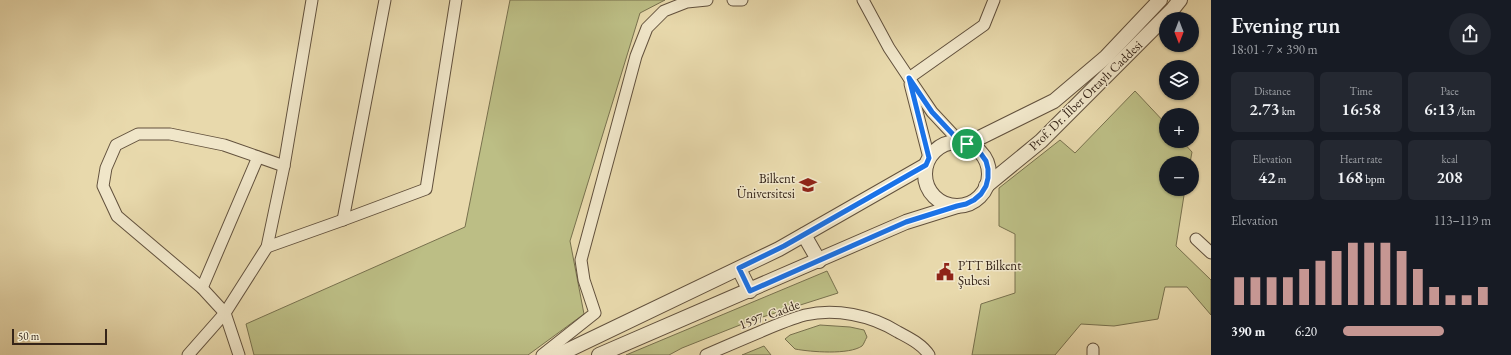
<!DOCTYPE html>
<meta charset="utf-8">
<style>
:root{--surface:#171b24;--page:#242831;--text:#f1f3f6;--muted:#9ea1a6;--accent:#c59692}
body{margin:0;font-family:"EB Garamond",serif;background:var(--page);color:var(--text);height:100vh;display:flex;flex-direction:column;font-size:15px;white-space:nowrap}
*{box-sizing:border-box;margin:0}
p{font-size:13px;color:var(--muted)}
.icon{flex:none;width:22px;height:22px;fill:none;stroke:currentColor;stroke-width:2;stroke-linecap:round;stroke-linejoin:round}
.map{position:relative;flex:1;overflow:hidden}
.panel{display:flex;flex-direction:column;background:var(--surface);width:300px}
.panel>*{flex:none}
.needle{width:26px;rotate:180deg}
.buttons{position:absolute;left:1159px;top:12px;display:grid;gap:8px}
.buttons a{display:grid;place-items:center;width:40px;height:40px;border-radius:50%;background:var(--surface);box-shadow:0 1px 3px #0004;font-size:20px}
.scale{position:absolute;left:12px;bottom:10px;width:95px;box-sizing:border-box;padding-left:4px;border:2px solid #352418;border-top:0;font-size:11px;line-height:14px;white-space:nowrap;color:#352418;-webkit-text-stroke:3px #f0e6c9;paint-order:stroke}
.pin{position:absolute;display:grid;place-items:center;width:34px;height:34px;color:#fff;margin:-17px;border:2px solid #fff;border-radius:50%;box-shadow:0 1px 4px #0007}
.round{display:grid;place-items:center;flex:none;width:42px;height:42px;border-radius:21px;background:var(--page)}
.overview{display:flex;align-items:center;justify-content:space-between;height:68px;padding:0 20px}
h1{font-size:22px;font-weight:600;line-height:30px}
.metrics{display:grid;grid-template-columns:repeat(3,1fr);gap:6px;height:68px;padding:4px 20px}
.metrics div{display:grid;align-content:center;border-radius:6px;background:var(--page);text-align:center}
.metrics b{font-size:17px;font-weight:600}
.metrics small{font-size:11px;font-weight:400}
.metrics p{font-size:11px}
.chart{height:112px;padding:8px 20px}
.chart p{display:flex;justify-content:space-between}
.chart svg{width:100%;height:72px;margin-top:4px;stroke:var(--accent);stroke-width:6}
ul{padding:0 20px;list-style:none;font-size:13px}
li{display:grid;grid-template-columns:64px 48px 1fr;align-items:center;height:30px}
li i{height:10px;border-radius:5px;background:var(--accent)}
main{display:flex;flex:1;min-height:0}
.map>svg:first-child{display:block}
.green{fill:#bcbe85;stroke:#78714e}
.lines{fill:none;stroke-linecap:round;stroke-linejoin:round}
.minor-casing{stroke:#62513d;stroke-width:13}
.tertiary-casing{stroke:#62513d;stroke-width:16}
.minor{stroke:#f0e6c9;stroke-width:11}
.tertiary{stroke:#f0e6c9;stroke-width:14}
.route-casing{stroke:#fff;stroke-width:8}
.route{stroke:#1a73e8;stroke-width:5}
.labels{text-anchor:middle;stroke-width:3;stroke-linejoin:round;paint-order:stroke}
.street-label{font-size:13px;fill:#352418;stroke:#f0e6c9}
.poi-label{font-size:13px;fill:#352418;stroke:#f0e6c9;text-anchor:end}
</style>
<main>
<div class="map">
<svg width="1211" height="355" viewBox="0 0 1211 355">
<rect width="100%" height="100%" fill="#e8d9ac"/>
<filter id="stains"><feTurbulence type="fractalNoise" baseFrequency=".005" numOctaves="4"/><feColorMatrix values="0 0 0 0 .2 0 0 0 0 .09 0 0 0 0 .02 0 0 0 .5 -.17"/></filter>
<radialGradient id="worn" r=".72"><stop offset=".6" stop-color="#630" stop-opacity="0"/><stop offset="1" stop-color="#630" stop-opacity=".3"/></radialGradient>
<g class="green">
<path d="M 510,0 L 665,0 L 640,13 L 570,241 L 584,314 L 528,355 L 254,355 L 246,324 L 465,227 Z"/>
<path d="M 1135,91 L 1166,124 L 1166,141 L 1182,141 L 1192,152 L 1190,163 L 1166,163 L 1166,189 L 1185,189 L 1176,246 L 1211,280 L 1211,315 L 1187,287 L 1165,287 L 1158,319 L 1114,326 L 1081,324 L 1055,355 L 972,355 L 981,304 L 1015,293 L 1015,234 L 999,226 L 999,188 L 1060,140 L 1075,153 Z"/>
<path d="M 827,271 L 838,293 L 750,321 L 682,348 L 669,355 L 626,355 Z"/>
<path d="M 820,325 L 850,327 L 864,330 L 867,337 C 865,340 864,344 862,346 C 849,355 811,352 795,349 L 785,339 L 790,335 Z"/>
<path d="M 764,346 L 771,355 L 742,355 Z"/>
</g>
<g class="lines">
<g class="minor-casing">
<g id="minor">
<path d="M 733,0 L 742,0"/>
<path d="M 863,0 L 889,48 L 909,78 L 932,112 L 960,142"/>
<path d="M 909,78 L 984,25 L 994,0"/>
<path d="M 910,84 L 929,158"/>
<path d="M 343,220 L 385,0"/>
<path d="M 1196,239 L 1211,253"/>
<path d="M 267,247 L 343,220 L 426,189 L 456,0"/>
<path d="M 202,288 L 258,157"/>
<path d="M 1093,349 L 1093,355"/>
<path d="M 188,355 L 225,313 L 267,247 L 284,166 L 312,0"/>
<path d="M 239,355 L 225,313 L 202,288 L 117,216 L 103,186 L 106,168 L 116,145 L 138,134 L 170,134 L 224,145 L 284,166"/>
<path d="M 542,355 L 595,313 L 584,280 L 581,260 L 636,56 L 647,28 L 664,11 L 687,2 L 707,0"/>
<path d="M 706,355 C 724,347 743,339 762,331 C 776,325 790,319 805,315 C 835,308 871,315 898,332 C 909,338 922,344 929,355"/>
</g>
</g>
<g class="tertiary-casing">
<g id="tertiary">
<circle cx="957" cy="174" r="32"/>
<path d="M 967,144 L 1054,101 L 1106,57 L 1160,0"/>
<path d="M 986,186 L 1041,141 L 1172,10 L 1180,0"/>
<path d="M 804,235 L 819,261"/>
<path d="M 739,269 L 750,291"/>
<path d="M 558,355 L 779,249 L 926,165"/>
<path d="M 599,355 L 906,222 L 957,206"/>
</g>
</g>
<use href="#minor" class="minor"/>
<use href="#tertiary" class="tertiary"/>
</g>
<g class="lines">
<g class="route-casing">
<path id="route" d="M 909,78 L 932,112 L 960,142 L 975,148 L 981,154 L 986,161 L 988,169 L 988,178 L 986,186 L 981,194 L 974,200 L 966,204 L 957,206 L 906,222 L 750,291 L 739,268 L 784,246 L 926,165 L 929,158 Z"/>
</g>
<use href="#route" class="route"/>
</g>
<defs>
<g id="university-bare" transform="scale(1.38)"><path d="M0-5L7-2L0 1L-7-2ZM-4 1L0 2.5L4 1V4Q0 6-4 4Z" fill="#8f2418" stroke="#f0e6c9" stroke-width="2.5" paint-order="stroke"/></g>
<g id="civic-bare" transform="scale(1.38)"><path d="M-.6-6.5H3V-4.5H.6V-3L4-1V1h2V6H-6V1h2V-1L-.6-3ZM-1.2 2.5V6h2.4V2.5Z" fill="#8f2418" stroke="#f0e6c9" stroke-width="2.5" paint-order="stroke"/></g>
</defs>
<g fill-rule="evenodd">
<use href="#university-bare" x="808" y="185"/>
<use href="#civic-bare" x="945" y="272"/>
</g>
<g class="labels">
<g class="street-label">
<text transform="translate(1085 95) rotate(-44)" y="5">Prof. Dr. İlber Ortaylı Caddesi</text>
<text transform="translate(769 314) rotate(-20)" y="5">1597. Cadde</text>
</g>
<g class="poi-label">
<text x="795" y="183">Bilkent<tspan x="795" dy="15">Üniversitesi</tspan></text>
<text x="958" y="270" text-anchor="start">PTT Bilkent<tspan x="958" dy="15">Şubesi</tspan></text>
</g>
</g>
<rect width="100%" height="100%" filter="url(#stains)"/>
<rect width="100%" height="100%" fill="url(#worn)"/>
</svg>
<div class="buttons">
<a><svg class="needle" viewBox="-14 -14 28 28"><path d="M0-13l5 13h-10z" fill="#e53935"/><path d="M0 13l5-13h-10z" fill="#9ea1a6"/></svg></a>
<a><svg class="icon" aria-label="layers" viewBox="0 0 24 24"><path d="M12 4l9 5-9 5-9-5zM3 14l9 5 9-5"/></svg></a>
<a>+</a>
<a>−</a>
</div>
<div class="scale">50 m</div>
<div class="pin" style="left:967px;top:144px;background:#1e9e55"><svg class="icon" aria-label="arrive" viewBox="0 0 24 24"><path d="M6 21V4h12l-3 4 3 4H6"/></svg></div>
</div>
<section class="panel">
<div class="overview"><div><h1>Evening run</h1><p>18:01 · 7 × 390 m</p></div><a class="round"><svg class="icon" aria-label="share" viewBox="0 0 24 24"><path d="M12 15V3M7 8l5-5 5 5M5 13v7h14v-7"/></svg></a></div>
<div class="metrics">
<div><p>Distance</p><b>2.73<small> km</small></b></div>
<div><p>Time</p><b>16:58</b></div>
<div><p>Pace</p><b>6:13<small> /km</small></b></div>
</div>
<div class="metrics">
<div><p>Elevation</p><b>42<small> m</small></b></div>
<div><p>Heart rate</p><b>168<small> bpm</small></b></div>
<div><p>kcal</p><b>208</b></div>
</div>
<div class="chart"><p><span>Elevation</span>113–119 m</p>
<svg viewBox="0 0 160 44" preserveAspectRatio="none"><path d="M5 44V27M15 44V27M25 44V27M35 44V27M45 44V22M55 44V17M65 44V11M75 44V6M85 44V6M95 44V6M105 44V11M115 44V22M125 44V33M135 44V38M145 44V38M155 44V33"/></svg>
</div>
<ul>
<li><b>390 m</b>6:20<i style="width:68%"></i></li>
</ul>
</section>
</main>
